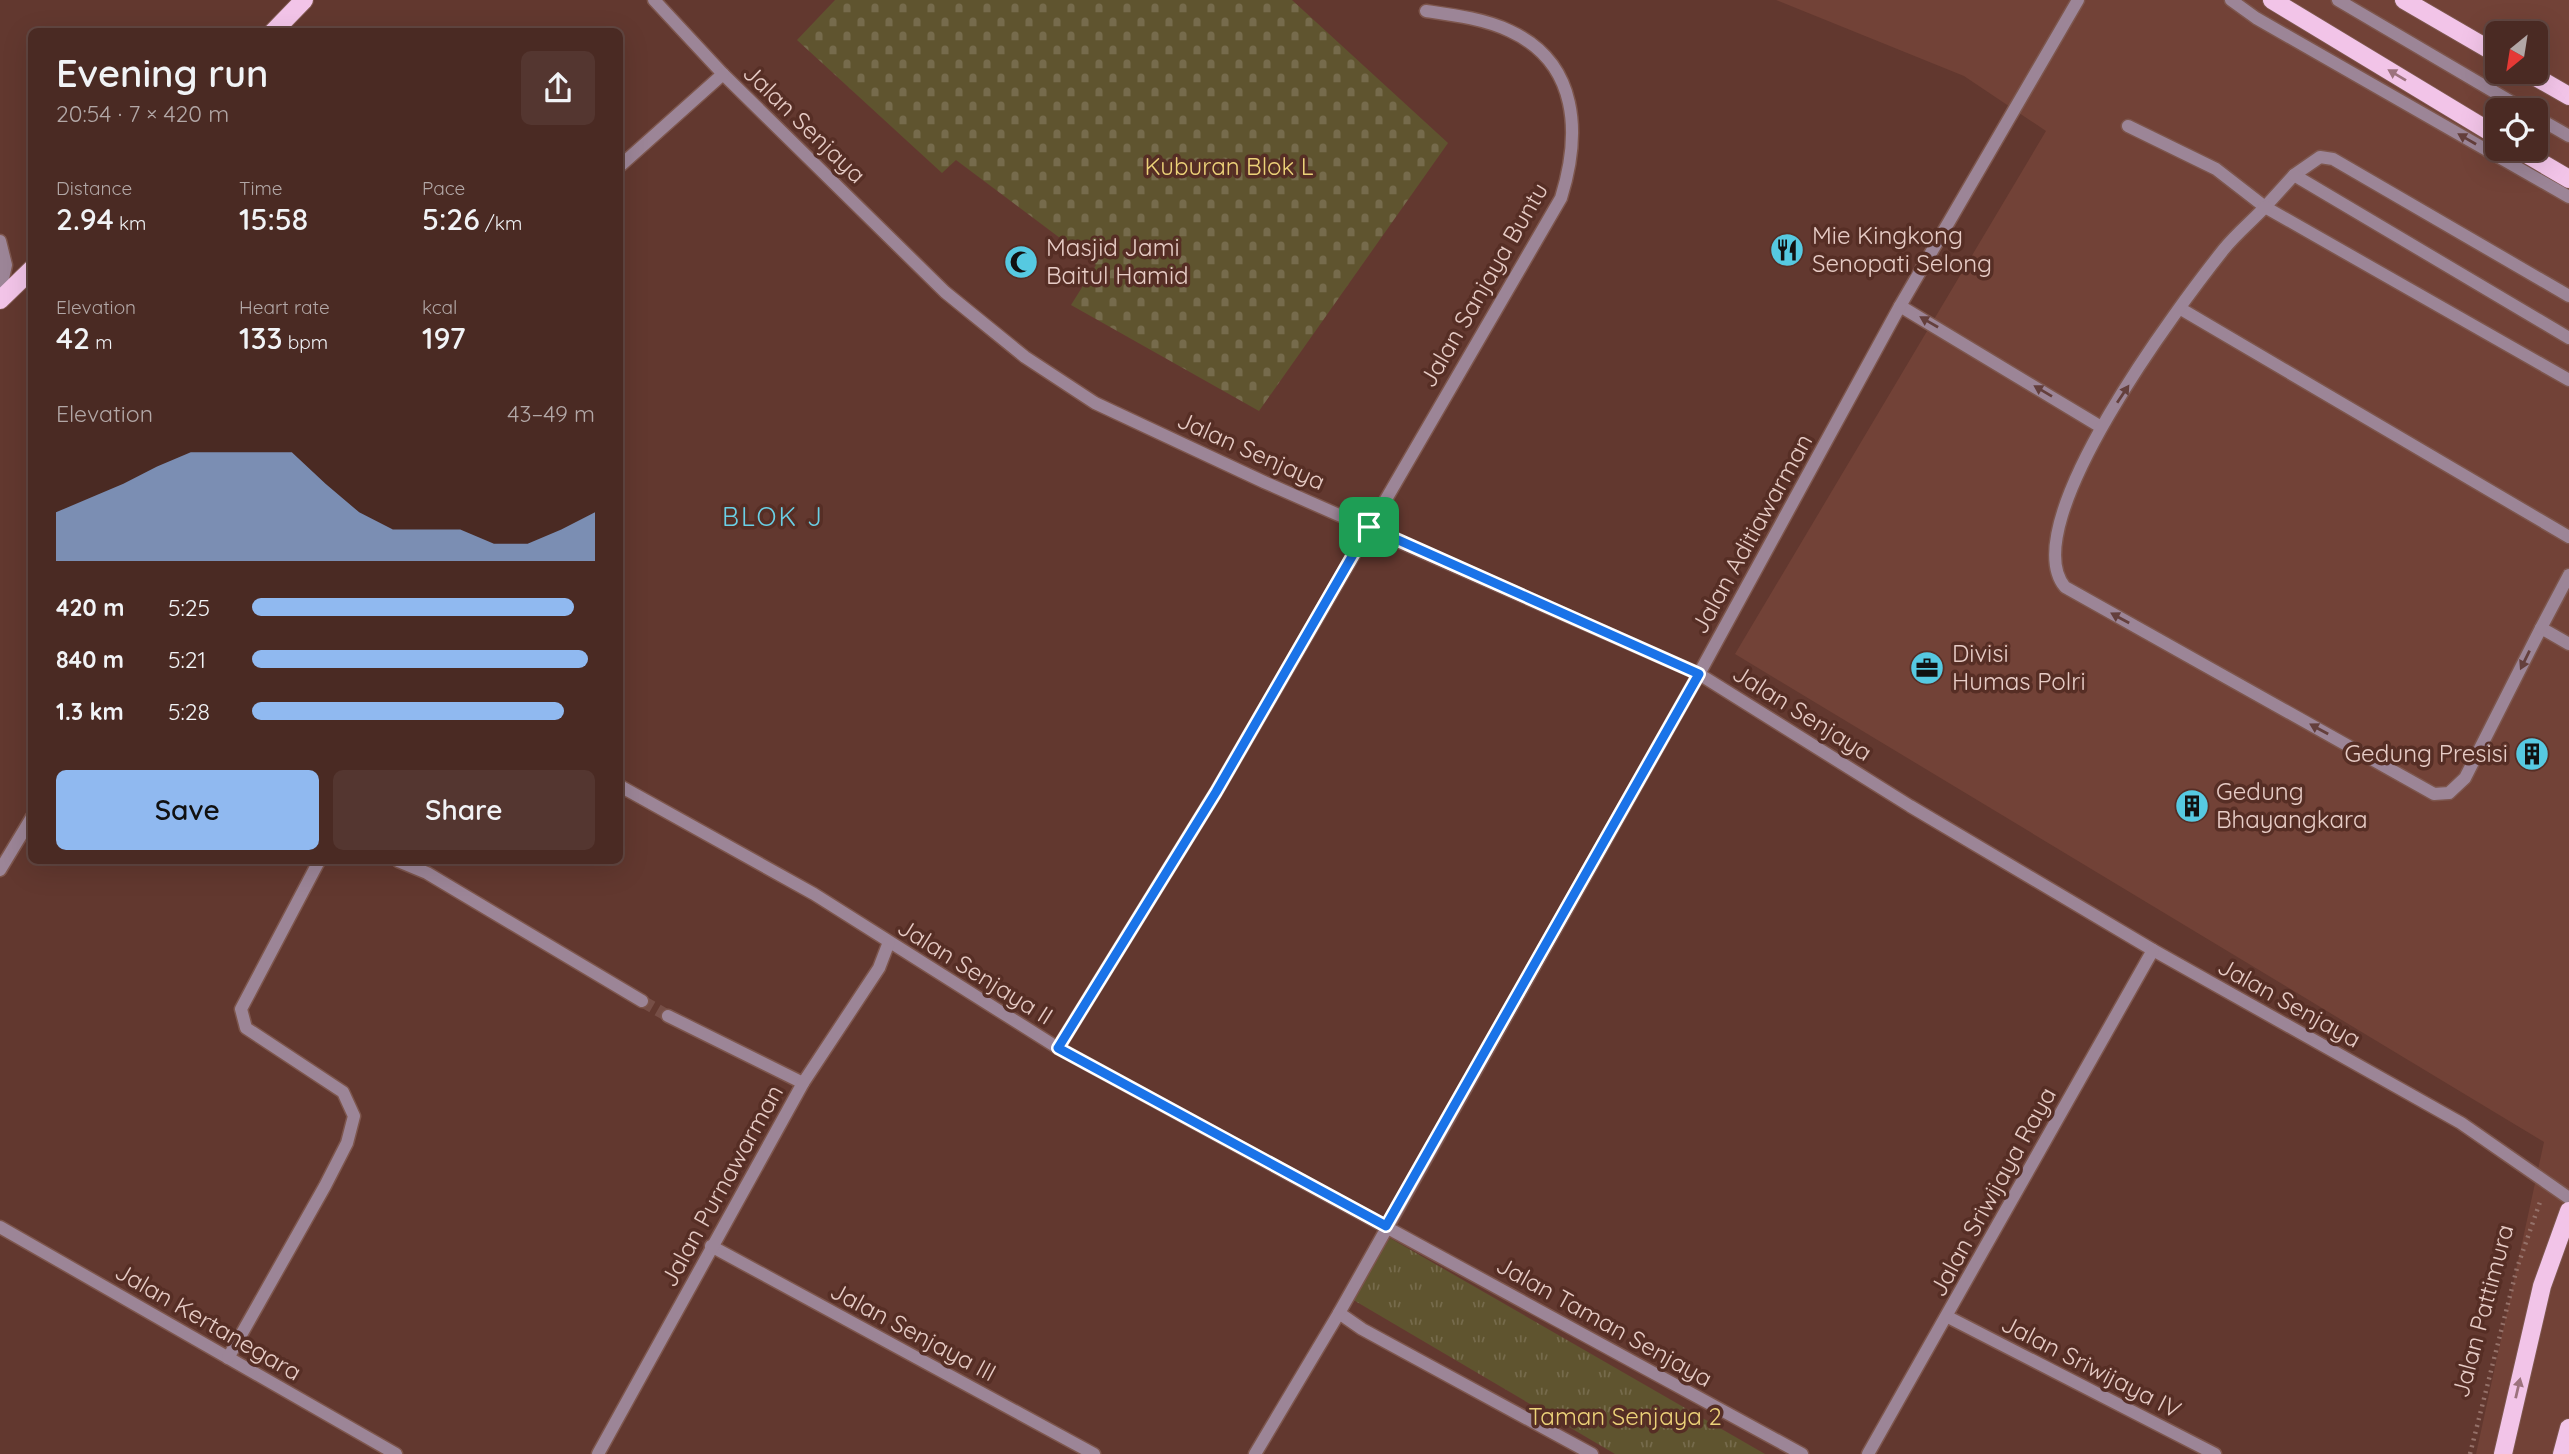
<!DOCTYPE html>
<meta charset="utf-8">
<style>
:root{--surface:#4a2a23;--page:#543630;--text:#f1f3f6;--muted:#b2a7a6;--line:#614641;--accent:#90b9f0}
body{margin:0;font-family:Quicksand,sans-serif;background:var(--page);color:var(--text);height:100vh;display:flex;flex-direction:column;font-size:26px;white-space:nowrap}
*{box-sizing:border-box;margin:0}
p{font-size:23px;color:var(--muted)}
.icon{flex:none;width:38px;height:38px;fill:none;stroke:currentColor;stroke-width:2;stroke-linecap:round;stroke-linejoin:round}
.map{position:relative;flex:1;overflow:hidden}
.details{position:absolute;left:28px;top:28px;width:595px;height:836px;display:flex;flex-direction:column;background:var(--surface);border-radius:10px;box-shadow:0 7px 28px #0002,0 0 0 2px var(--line)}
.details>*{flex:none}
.needle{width:46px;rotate:210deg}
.tools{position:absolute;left:2485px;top:21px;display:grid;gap:14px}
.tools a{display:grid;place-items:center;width:63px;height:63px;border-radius:10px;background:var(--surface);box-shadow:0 7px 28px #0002,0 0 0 2px var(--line);font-size:35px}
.pin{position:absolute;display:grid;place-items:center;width:60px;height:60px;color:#fff;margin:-30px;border-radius:14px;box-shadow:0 4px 10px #0006}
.round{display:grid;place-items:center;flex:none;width:74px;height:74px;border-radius:10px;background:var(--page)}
.headline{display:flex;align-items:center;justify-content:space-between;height:119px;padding:0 28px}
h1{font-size:38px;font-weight:600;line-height:52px}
.figures{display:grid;grid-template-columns:repeat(3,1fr);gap:10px;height:119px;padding:7px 28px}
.figures div{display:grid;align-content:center}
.figures b{font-size:30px;font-weight:600}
.figures small{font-size:19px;font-weight:400}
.figures p{font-size:19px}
.chart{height:196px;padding:14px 28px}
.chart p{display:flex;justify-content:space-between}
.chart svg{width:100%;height:126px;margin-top:7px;fill:var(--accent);opacity:.7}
.button{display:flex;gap:14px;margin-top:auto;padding:14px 28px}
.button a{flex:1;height:80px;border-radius:10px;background:var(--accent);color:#111;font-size:28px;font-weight:600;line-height:80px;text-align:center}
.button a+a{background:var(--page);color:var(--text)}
ul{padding:0 28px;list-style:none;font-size:23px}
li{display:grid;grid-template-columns:112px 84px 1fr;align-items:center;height:52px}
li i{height:18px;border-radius:9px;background:var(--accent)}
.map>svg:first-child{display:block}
.built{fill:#724237;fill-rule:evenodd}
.cemetery{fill:url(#cemetery-stones)}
.park{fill:url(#park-tufts)}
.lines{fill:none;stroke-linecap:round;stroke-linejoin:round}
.minor-tunnel{stroke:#764e46;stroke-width:12;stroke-dasharray:12 6;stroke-linecap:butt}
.minor-casing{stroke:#7d564d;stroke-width:15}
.major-casing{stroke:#7d564d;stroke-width:20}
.path{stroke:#957169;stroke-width:4.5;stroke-dasharray:2 5;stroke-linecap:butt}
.minor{stroke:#9c8597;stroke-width:12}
.major{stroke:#f2c4e8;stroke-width:18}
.oneway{fill:#9c727d}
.oneway2{fill:#643f3c}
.route-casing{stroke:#fff;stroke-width:14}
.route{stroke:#1a73e8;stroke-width:9}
.labels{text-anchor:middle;stroke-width:7;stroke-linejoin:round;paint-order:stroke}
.street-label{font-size:24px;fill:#e7ccc6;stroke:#562e25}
.park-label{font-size:24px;fill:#ecd279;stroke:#562e25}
.poi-label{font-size:24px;fill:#e7ccc6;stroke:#562e25;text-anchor:start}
.neighbourhood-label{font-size:26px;letter-spacing:2px;fill:#6ad0e6;stroke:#562e25}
</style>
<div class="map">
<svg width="2569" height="1454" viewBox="0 0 2569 1454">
<defs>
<pattern id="cemetery-stones" width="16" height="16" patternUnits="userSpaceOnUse" patternTransform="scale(1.75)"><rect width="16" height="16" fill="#5f542f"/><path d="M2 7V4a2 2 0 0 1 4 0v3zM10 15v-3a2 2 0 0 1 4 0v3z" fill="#766b4c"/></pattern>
<pattern id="park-tufts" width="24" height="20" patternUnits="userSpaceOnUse" patternTransform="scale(1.75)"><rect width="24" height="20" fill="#5f542f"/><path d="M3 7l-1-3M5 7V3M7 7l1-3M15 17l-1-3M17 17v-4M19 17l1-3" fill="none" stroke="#766b4c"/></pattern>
</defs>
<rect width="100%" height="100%" fill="#62382f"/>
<path class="built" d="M 1776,0 L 2569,0 L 2569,1454 L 2476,1454 L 2544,1142 L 1735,654 L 2046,131 L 1964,76 ZM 2497,33 L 2536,33 L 2536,72 L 2497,72 ZM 2497,110 L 2536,110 L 2536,149 L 2497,149 Z"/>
<path class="cemetery" d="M 835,0 L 1292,0 L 1448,143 L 1259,411 L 1071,305 L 1096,265 L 956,160 L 942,173 L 797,40 Z"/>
<path class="park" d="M 1390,1238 L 1765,1454 L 1615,1454 L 1350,1298 Z"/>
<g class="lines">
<path class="minor-tunnel" d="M 642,1001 L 668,1016"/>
<g class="minor-casing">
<g id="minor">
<path d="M 654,0 L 723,74 L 945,292 L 1025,357 L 1095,403 L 1264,482 L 1699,674 L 1910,806 L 2153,950 L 2461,1123 L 2569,1198"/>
<path d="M 2231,0 L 2256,18 L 2569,197"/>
<path d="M 2338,0 L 2525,110"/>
<path d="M 2536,117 L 2569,136"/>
<path d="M 2128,126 L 2216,169 L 2265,207 L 2294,175 L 2320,157 L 2333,159 L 2569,296"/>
<path d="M 620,166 L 723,74"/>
<path d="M 2294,175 L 2569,338"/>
<path d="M 0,241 L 6,265 L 0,292"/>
<path d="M 1900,306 L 2101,427"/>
<path d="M 2181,309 L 2569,537"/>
<path d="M 2569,380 L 2265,207 C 2252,221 2236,234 2224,249 C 2181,303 2013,525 2065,587 L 2434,794 L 2449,793 L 2465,778 L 2541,628 L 2569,644"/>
<path d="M 2541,628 L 2569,575"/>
<path d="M 620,786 L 814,894 L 1058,1048 L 1802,1454"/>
<path d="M 398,861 L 427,873 L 642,1001"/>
<path d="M 0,870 L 32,817"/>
<path d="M 668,1016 L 803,1083"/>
<path d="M 1058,1048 L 1216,792 L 1561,198 C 1581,134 1579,63 1510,31 C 1485,19 1454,15 1426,11"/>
<path d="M 0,1227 L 396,1454"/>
<path d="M 711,1246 L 1094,1454"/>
<path d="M 1339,1313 L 1362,1329 L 1592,1454"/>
<path d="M 1948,1317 L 2215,1454"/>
<path d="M 228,1358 L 325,1186 L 347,1143 L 354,1116 L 343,1092 L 246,1028 L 241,1009 L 319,861"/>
<path d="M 598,1454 L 803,1083 L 879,968 L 889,942"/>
<path d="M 1255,1454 L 1339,1313 L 1699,674 L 1900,306 L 2078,0"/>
<path d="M 1868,1454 L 2153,950"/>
</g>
</g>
<g class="major-casing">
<g id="major">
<path d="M 2272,0 L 2497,136"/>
<path d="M 2404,0 L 2497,54"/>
<path d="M 273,32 L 304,0"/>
<path d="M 2527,72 L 2569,96"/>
<path d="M 2518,149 L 2569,179"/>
<path d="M 0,300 L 32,269"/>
<path d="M 2503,1454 L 2542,1286 L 2569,1211"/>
<path d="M 2562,1454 L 2569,1428"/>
</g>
</g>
<path class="path" d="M 2470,1454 L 2517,1268 L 2540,1202"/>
<use href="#minor" class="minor"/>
<use href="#major" class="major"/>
</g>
<defs><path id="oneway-solid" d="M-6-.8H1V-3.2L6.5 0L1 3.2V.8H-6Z" transform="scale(1.75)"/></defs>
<g class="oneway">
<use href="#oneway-solid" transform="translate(2397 75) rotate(-149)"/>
<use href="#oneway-solid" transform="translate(2518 1388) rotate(-77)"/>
</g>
<g class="oneway2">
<use href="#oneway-solid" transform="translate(2467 139) rotate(-150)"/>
<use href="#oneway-solid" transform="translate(1929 322) rotate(-150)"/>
<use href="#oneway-solid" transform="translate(2043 391) rotate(-149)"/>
<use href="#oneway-solid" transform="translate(2123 394) rotate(-56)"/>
<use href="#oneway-solid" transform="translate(2120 618) rotate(-151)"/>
<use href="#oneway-solid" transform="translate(2525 660) rotate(116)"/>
<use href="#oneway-solid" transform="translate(2319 729) rotate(-151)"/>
</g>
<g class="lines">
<g class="route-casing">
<path id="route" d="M 1369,527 L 1699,674 L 1386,1226 L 1058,1048 L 1216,792 Z"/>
</g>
<use href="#route" class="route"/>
</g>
<defs>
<g id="restaurant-disc" transform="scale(1.75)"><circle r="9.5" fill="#56c9e1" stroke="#562e25"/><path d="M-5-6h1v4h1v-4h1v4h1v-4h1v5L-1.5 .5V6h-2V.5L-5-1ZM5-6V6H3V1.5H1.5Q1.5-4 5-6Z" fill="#111"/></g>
<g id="mosque-disc" transform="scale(1.75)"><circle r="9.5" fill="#56c9e1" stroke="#562e25"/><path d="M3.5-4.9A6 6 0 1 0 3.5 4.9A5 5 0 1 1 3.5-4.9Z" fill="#111"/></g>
<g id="office-disc" transform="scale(1.75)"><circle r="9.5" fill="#56c9e1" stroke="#562e25"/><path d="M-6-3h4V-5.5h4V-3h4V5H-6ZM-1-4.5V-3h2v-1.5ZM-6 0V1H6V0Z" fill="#111"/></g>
<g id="building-disc" transform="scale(1.75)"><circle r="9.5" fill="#56c9e1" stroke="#562e25"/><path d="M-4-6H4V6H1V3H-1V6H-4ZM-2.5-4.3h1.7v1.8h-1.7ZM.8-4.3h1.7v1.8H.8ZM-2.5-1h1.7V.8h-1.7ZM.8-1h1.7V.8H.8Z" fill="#111"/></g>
</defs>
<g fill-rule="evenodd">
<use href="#restaurant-disc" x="1787" y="250"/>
<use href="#mosque-disc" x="1021" y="262"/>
<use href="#office-disc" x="1927" y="668"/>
<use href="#building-disc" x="2532" y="754"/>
<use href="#building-disc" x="2192" y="806"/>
</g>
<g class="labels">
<g class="street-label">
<text transform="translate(804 124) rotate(44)" y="8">Jalan Senjaya</text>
<text transform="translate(1484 285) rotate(-60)" y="8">Jalan Sanjaya Buntu</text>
<text transform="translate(1251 451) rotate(24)" y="8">Jalan Senjaya</text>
<text transform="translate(1752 534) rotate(-61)" y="8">Jalan Aditiawarman</text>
<text transform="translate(1802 713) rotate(32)" y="8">Jalan Senjaya</text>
<text transform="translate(975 972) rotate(32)" y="8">Jalan Senjaya II</text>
<text transform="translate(2289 1003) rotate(29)" y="8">Jalan Senjaya</text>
<text transform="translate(722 1186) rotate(-61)" y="8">Jalan Purnawarman</text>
<text transform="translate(1993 1192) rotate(-61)" y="8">Jalan Sriwijaya Raya</text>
<text transform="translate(2483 1311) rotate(-75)" y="8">Jalan Pattimura</text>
<text transform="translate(208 1322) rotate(30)" y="8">Jalan Kertanegara</text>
<text transform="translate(1604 1322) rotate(29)" y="8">Jalan Taman Senjaya</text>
<text transform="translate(913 1332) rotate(28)" y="8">Jalan Senjaya III</text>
<text transform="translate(2091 1367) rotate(27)" y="8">Jalan Sriwijaya IV</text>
</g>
<g class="park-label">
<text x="1229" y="175">Kuburan Blok L</text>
<text x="1625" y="1425">Taman Senjaya 2</text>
</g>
<g class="poi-label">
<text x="1812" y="244">Mie Kingkong<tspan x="1812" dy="28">Senopati Selong</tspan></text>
<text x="1046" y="256">Masjid Jami<tspan x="1046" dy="28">Baitul Hamid</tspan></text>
<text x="1952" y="662">Divisi<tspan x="1952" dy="28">Humas Polri</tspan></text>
<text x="2508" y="762" text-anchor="end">Gedung Presisi</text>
<text x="2216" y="800">Gedung<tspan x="2216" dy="28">Bhayangkara</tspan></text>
</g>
<g class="neighbourhood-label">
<text x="773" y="526">BLOK J</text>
</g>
</g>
</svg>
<div class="tools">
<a><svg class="needle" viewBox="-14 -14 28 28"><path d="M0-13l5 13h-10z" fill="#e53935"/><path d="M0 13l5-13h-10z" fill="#b2a7a6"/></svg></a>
<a><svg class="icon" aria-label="locate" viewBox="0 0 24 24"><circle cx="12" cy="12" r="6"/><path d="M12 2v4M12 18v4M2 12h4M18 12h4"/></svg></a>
</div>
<div class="pin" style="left:1369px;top:527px;background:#1e9e55"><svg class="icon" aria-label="arrive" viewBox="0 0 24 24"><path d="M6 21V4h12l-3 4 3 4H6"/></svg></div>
<section class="details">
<div class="headline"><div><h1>Evening run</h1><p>20:54 · 7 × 420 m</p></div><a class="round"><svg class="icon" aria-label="share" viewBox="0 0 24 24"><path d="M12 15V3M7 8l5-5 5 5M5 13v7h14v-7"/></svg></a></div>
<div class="figures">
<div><p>Distance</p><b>2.94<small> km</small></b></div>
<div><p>Time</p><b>15:58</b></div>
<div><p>Pace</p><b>5:26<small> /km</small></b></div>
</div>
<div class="figures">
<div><p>Elevation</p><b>42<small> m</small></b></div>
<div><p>Heart rate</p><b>133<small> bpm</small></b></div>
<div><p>kcal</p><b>197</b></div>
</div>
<div class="chart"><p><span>Elevation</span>43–49 m</p>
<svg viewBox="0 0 160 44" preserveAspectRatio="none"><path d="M0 44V27L10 22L20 17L30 11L40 6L50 6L60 6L70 6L80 17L90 27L100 33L110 33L120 33L130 38L140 38L150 33L160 27V44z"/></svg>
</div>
<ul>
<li><b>420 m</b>5:25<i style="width:94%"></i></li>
<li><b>840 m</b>5:21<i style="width:98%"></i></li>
<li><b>1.3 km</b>5:28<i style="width:91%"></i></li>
</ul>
<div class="button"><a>Save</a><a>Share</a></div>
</section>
</div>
